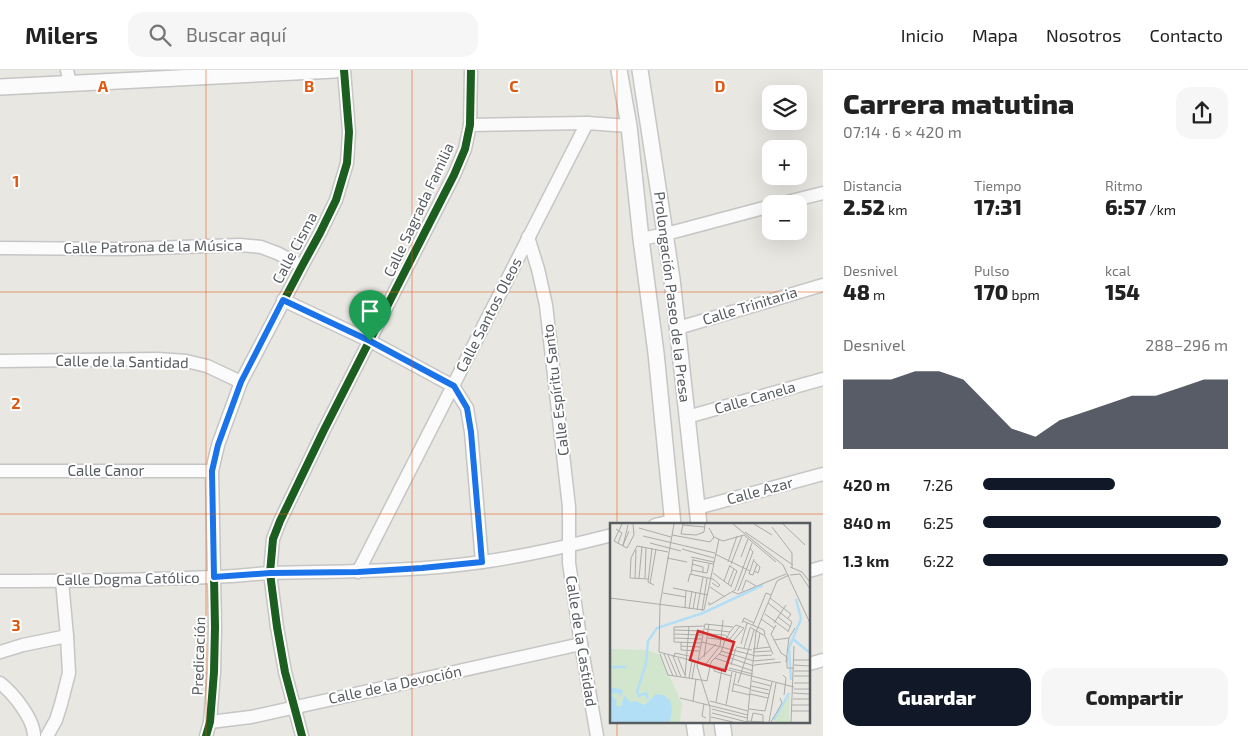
<!DOCTYPE html>
<html lang="es">
<meta charset="utf-8">
<style>
:root{--surface:#fff;--page:#f6f6f6;--text:#222;--muted:#767676;--line:#e0e0e0;--accent:#111827}
body{margin:0;font-family:"Exo 2",sans-serif;background:var(--page);color:var(--text);height:100vh;display:flex;flex-direction:column;font-size:19px;white-space:nowrap}
*{box-sizing:border-box;margin:0}
p{font-size:16px;color:var(--muted)}
.icon{flex:none;width:28px;height:28px;fill:none;stroke:currentColor;stroke-width:2;stroke-linecap:round;stroke-linejoin:round}
.map{position:relative;flex:1;overflow:hidden}
.panel{display:flex;flex-direction:column;background:var(--surface);width:425px}
.panel>*{flex:none}
.controls{position:absolute;left:762px;top:15px;display:grid;gap:10px}
.controls a{display:grid;place-items:center;width:45px;height:45px;border-radius:10px;background:var(--surface);box-shadow:0 5px 20px #0002;font-size:25px}
.pin{position:absolute;display:grid;place-items:center;width:42px;height:42px;color:#fff;margin:-51px -21px;border-radius:50% 50% 50% 0;rotate:-45deg;box-shadow:0 0 5px #0007}
.pin .icon{rotate:45deg}
.round{display:grid;place-items:center;flex:none;width:52px;height:52px;border-radius:15px;background:var(--page)}
.overview{display:flex;align-items:center;justify-content:space-between;height:85px;padding:0 20px}
h1{font-size:28px;font-weight:800;line-height:38px}
.figures{display:grid;grid-template-columns:repeat(3,1fr);gap:8px;height:85px;padding:5px 20px}
.figures div{display:grid;align-content:center}
.figures b{font-size:21px;font-weight:800}
.figures small{font-size:14px;font-weight:400}
.figures p{font-size:14px}
.chart{height:140px;padding:10px 20px}
.chart p{display:flex;justify-content:space-between}
.chart svg{width:100%;height:90px;margin-top:5px;fill:var(--accent);opacity:.7}
.button{display:flex;gap:10px;margin-top:auto;padding:10px 20px}
.button a{flex:1;height:58px;border-radius:15px;background:var(--accent);color:#fff;font-size:20px;font-weight:800;line-height:58px;text-align:center}
.button a+a{background:var(--page);color:var(--text)}
ul{padding:0 20px;list-style:none;font-size:16px}
li{display:grid;grid-template-columns:80px 60px 1fr;align-items:center;height:38px}
li i{height:12px;border-radius:6px;background:var(--accent)}
header{display:flex;align-items:center;gap:30px;box-sizing:border-box;height:70px;padding:0 25px;background:var(--surface);border-bottom:1px solid var(--line)}
header strong{font-size:24px}
nav{display:flex;gap:28px;margin-inline-start:auto;font-size:18px}
.search{width:350px;height:45px;background:var(--page);display:flex;align-items:center;gap:12px;box-sizing:border-box;padding:0 18px;border-radius:15px;color:var(--muted);font-size:19px}
main{display:flex;flex:1;min-height:0}
.map>svg:first-child{display:block}
.lines{fill:none;stroke-linecap:round;stroke-linejoin:round}
.minor-casing{stroke:#c5c6c5;stroke-width:15}
.tertiary-casing{stroke:#c5c6c5;stroke-width:18}
.minor{stroke:#fcfbfb;stroke-width:12}
.tertiary{stroke:#fcfbfb;stroke-width:15}
.cycleway-casing{stroke:#fff;stroke-width:11}
.cycleway{stroke:#1b5e20;stroke-width:8}
.route-casing{stroke:#fff;stroke-width:10}
.route{stroke:#1a73e8;stroke-width:6}
.grid{fill:none;stroke:#e15910;stroke-width:1;stroke-opacity:0.55}
.labels{text-anchor:middle;stroke-width:4;stroke-linejoin:round;paint-order:stroke}
.street-label{font-size:15px;fill:#585d61;stroke:#fff}
.inset-river{fill:none;stroke:#b3dff6;stroke-width:2.5}
.inset-road{fill:none;stroke:#abacaa;stroke-width:1}
.view{fill:#d62828;fill-opacity:0.15;stroke:#d62828;stroke-width:2.5}
.inset-edge{fill:none;stroke:#585d61;stroke-width:2.5}
.grid-label{font-size:16px;text-anchor:middle;font-weight:bold;fill:#e15910;stroke:#fff;stroke-width:4;stroke-linejoin:round;paint-order:stroke}
</style>
<header>
<strong>Milers</strong>
<div class="search"><svg class="icon" aria-label="search" viewBox="0 0 24 24"><circle cx="10" cy="10" r="6"/><path d="M15 15l6 6"/></svg>Buscar aquí</div>
<nav><a>Inicio</a><a>Mapa</a><a>Nosotros</a><a>Contacto</a></nav>
</header>
<main>
<div class="map">
<svg width="823" height="666" viewBox="0 0 823 666">
<rect width="100%" height="100%" fill="#e9e7e2"/>
<g class="lines">
<g class="minor-casing">
<g id="minor">
<path d="M 67,0 L 70,14"/>
<path d="M 470,55 L 587,53"/>
<path d="M 779,134 L 823,123"/>
<path d="M 528,167 L 538,199 L 546,235 L 569,437 L 569,493 L 581,574 L 597,666"/>
<path d="M 641,169 L 666,164 L 771,136"/>
<path d="M 0,178 L 123,179 L 240,175 L 261,177 L 277,183 L 302,196"/>
<path d="M 283,230 L 370,271 L 453,316 L 467,338 L 471,362 L 482,492"/>
<path d="M 678,258 L 823,215"/>
<path d="M 0,291 L 158,289 L 186,291 L 207,296 L 241,312"/>
<path d="M 687,347 L 823,309"/>
<path d="M 0,401 L 212,401"/>
<path d="M 697,438 L 823,404"/>
<path d="M 655,455 L 672,451"/>
<path d="M 809,501 L 823,497"/>
<path d="M 358,502 L 587,53 L 629,56"/>
<path d="M 0,511 C 70,511 141,510 211,507 C 231,507 251,504 272,503 C 342,501 413,502 482,492 C 526,486 569,476 612,465"/>
<path d="M 0,582 L 23,575 L 67,566 L 62,511"/>
<path d="M 809,594 L 823,590"/>
<path d="M 0,613 C 13,623 34,649 34,666"/>
<path d="M 210,652 L 251,647 L 581,574"/>
<path d="M 47,666 L 56,650 L 61,634 L 69,603 L 67,566"/>
<path d="M 206,666 L 210,652 L 214,602 L 215,557 L 212,401 L 218,375 L 241,312 L 302,196 L 320,163 L 336,130 L 347,93 L 349,62 L 344,0"/>
<path d="M 302,666 L 285,602 L 277,557 L 270,503 L 273,469 L 280,451 L 324,360 L 454,105 L 465,79 L 470,55 L 471,0"/>
</g>
</g>
<g class="tertiary-casing">
<g id="tertiary">
<path d="M 619,0 L 629,56 L 641,169 L 656,283 L 673,455"/>
<path d="M 640,0 L 672,209 L 699,455"/>
<path d="M 0,17 L 335,0"/>
<path d="M 694,652 L 696,666"/>
<path d="M 722,652 L 724,666"/>
</g>
</g>
<use href="#minor" class="minor"/>
<use href="#tertiary" class="tertiary"/>
<g class="cycleway-casing">
<g id="cycleway">
<path d="M 206,666 L 210,652 L 214,602 L 215,557 L 212,401 L 218,375 L 241,312 L 302,196 L 320,163 L 336,130 L 347,93 L 349,62 L 344,0"/>
<path d="M 302,666 L 285,602 L 277,557 L 270,503 L 273,469 L 280,451 L 324,360 L 454,105 L 465,79 L 470,55 L 471,0"/>
</g>
</g>
<use href="#cycleway" class="cycleway"/>
</g>
<g class="lines">
<g class="route-casing">
<path id="route" d="M 283,230 L 370,271 L 454,316 L 467,338 L 471,362 L 482,492 L 422,498 L 358,502 L 270,503 L 214,507 L 212,401 L 218,375 L 241,312 Z"/>
</g>
<use href="#route" class="route"/>
</g>
<path class="grid" d="M 206,0 L 206,666M 412,0 L 412,666M 617,0 L 617,455M 0,222 L 823,222M 0,444 L 823,444M 617,652 L 617,666"/>
<g class="labels">
<g class="street-label">
<text transform="translate(419 140) rotate(-65)" y="5">Calle Sagrada Familia</text>
<text transform="translate(153 177) rotate(-1)" y="5">Calle Patrona de la Música</text>
<text transform="translate(295 178) rotate(-62)" y="5">Calle Cisma</text>
<text transform="translate(672 227) rotate(83)" y="5">Prolongación Paseo de la Presa</text>
<text transform="translate(750 236) rotate(-17)" y="5">Calle Trinitaria</text>
<text transform="translate(489 245) rotate(-63)" y="5">Calle Santos Oleos</text>
<text transform="translate(122 292) rotate(1)" y="5">Calle de la Santidad</text>
<text transform="translate(556 320) rotate(-97)" y="5">Calle Espíritu Santo</text>
<text transform="translate(755 328) rotate(-16)" y="5">Calle Canela</text>
<text x="106" y="406">Calle Canor</text>
<text transform="translate(760 421) rotate(-15)" y="5">Calle Azar</text>
<text transform="translate(128 509) rotate(-1)" y="5">Calle Dogma Católico</text>
<text transform="translate(581 571) rotate(81)" y="5">Calle de la Castidad</text>
<text transform="translate(199 586) rotate(-88)" y="5">Predicación</text>
<text transform="translate(395 615) rotate(-12)" y="5">Calle de la Devoción</text>
</g>
</g>
<g transform="translate(610 453)">
<rect width="200" height="200" fill="#e9e7e2"/>
<path d="M 0,126 L 38,127 L 50,132 L 72,181 L 70,199 L 0,199 ZM 180,169 L 179,199 L 164,199 Z" fill="#d1e6cc"/>
<path d="M 0,164 L 13,167 L 11,174 L 8,170 L 1,171 L 7,178 L 5,182 L 11,184 L 14,172 L 20,179 L 25,178 L 35,182 L 46,171 L 53,172 L 60,177 L 62,186 L 60,199 L 0,199 Z" fill="#b3dff6"/>
<path class="inset-river" d="M 183,116 L 200,130M 0,144 L 16,144M 181,157 L 179,125 L 191,96 L 186,76M 38,176 L 36,170 L 29,173 L 27,169 L 36,140 L 38,118 L 47,105 L 93,90 L 153,62M 164,197 L 179,170"/>
<path class="inset-road" d="M 12,1 L 4,18 L 17,25 L 24,12 L 23,1M 64,1 L 50,81 L 49,129 L 184,164M 73,1 L 71,11 L 86,12 L 94,9 L 95,1M 123,1 L 173,42 L 200,100M 144,1 L 162,12M 173,1 L 195,22M 73,2 L 95,4M 162,4 L 182,30 L 182,45M 29,5 L 61,14M 99,5 L 104,14 L 113,18 L 134,12M 6,6 L 12,10 L 8,20M 135,9 L 183,42M 62,12 L 100,19 L 104,14M 134,12 L 166,39M 33,13 L 105,30M 40,20 L 71,28M 13,22 L 19,8M 13,23 L 18,2M 42,25 L 38,59 L 44,62M 72,26 L 104,35M 105,31 L 140,48M 81,34 L 104,39M 131,34 L 138,16M 57,35 L 77,39M 144,36 L 139,51 L 143,52 L 147,41M 83,37 L 103,41M 144,38 L 150,44 L 148,50 L 144,48M 118,39 L 127,13M 82,41 L 93,44 L 93,50M 121,41 L 132,13M 120,43 L 127,48 L 121,63M 180,44 L 192,49 L 200,59M 81,47 L 97,50 L 99,41M 103,50 L 122,64M 81,51 L 83,36M 180,52 L 190,51 L 200,66M 25,55 L 26,27M 29,55 L 32,23M 35,55 L 36,24M 39,56 L 20,55 L 21,35 L 27,23 L 58,29M 114,58 L 120,42M 78,59 L 80,51 L 103,56 L 110,62 L 108,64 L 102,60M 40,60 L 46,26M 118,61 L 124,46M 100,64 L 115,74M 63,65 L 98,72M 128,68 L 143,29 L 140,25M 132,68 L 136,57 L 146,63M 123,69 L 128,71 L 176,51M 53,70 L 76,74M 0,75 L 94,87 L 109,16M 160,75 L 181,91 L 178,95M 99,79 L 99,82 L 103,80 L 125,67 L 142,20M 158,80 L 182,99 L 178,109M 75,85 L 76,67M 79,86 L 82,68M 83,86 L 86,69M 87,87 L 93,54M 92,88 L 97,55M 155,91 L 178,108M 168,94 L 181,104M 151,96 L 164,105M 133,98 L 154,107 L 155,112M 132,100 L 134,95 L 144,100M 164,100 L 176,82M 95,101 L 87,143 L 100,184 L 100,199M 95,101 L 123,104M 143,102 L 156,70 L 161,72M 166,102 L 161,111 L 171,130 L 177,134 L 177,145 L 184,145M 140,104 L 155,113 L 163,131M 95,106 L 120,109M 64,107 L 93,108M 64,111 L 92,112M 64,115 L 92,116M 98,115 L 115,117M 120,116 L 130,103M 164,117 L 179,115M 71,119 L 71,127 L 89,128M 92,119 L 146,133 L 162,132M 91,120 L 64,119 L 64,104 L 94,103M 131,121 L 137,100M 71,123 L 90,124M 126,124 L 142,127M 134,125 L 140,105M 147,125 L 150,110M 143,126 L 160,124M 111,128 L 144,138 L 165,136M 138,128 L 144,107M 143,129 L 161,128M 50,131 L 58,152 L 91,157M 54,131 L 63,153M 109,131 L 144,143M 58,132 L 67,153M 63,133 L 71,154M 64,134 L 65,130 L 79,133M 94,134 L 99,101M 68,135 L 75,152M 105,135 L 143,148M 89,137 L 106,121M 184,137 L 200,137M 176,139 L 179,115 L 185,105M 95,142 L 110,123 L 113,97M 121,142 L 126,125M 144,142 L 171,139M 184,142 L 200,143M 104,144 L 104,148 L 121,153M 119,145 L 143,151M 184,148 L 200,148M 173,152 L 176,155 L 174,172M 184,153 L 200,153M 75,154 L 79,103M 79,155 L 82,138M 82,156 L 85,139M 92,157 L 97,158 L 101,139 L 111,129 L 115,117 L 117,114 L 120,109 L 124,104 L 126,102 L 134,105 L 123,118 L 122,118 L 120,116 L 117,114 L 115,112 L 98,111M 142,158 L 161,163M 128,160 L 138,128M 184,160 L 200,160M 124,161 L 141,166M 141,163 L 159,167M 184,166 L 200,166M 141,167 L 159,171M 123,168 L 140,172M 122,169 L 126,150M 183,170 L 200,171M 140,171 L 158,175M 70,175 L 138,192M 183,176 L 200,176M 83,178 L 86,156M 100,178 L 138,188M 106,179 L 112,146M 94,181 L 92,193 L 96,195M 116,182 L 122,149M 182,182 L 200,182M 102,186 L 137,195M 139,186 L 155,188M 155,188 L 162,159M 182,188 L 200,188M 102,190 L 137,199M 101,194 L 123,199M 137,198 L 154,199M 137,199 L 146,109 L 167,58 L 179,52M 141,199 L 143,190 L 153,192 L 153,199M 159,199 L 166,160M 161,199 L 172,180 L 170,175M 181,199 L 184,123"/>
<path class="view" d="M 88,108 L 124,119 L 115,148 L 80,137 Z"/>
<rect width="200" height="200" class="inset-edge"/>
</g>
<g class="grid-label">
<text x="103" y="22">A</text>
<text x="309" y="22">B</text>
<text x="514" y="22">C</text>
<text x="720" y="22">D</text>
<text x="16" y="117">1</text>
<text x="16" y="339">2</text>
<text x="16" y="561">3</text>
</g>
</svg>
<div class="controls">
<a><svg class="icon" aria-label="layers" viewBox="0 0 24 24"><path d="M12 4l9 5-9 5-9-5zM3 14l9 5 9-5"/></svg></a>
<a>+</a>
<a>−</a>
</div>
<div class="pin" style="left:370px;top:271px;background:#1e9e55"><svg class="icon" aria-label="arrive" viewBox="0 0 24 24"><path d="M6 21V4h12l-3 4 3 4H6"/></svg></div>
</div>
<section class="panel">
<div class="overview"><div><h1>Carrera matutina</h1><p>07:14 · 6 × 420 m</p></div><a class="round"><svg class="icon" aria-label="share" viewBox="0 0 24 24"><path d="M12 15V3M7 8l5-5 5 5M5 13v7h14v-7"/></svg></a></div>
<div class="figures">
<div><p>Distancia</p><b>2.52<small> km</small></b></div>
<div><p>Tiempo</p><b>17:31</b></div>
<div><p>Ritmo</p><b>6:57<small> /km</small></b></div>
</div>
<div class="figures">
<div><p>Desnivel</p><b>48<small> m</small></b></div>
<div><p>Pulso</p><b>170<small> bpm</small></b></div>
<div><p>kcal</p><b>154</b></div>
</div>
<div class="chart"><p><span>Desnivel</span>288–296 m</p>
<svg viewBox="0 0 160 44" preserveAspectRatio="none"><path d="M0 44V10L10 10L20 10L30 6L40 6L50 10L60 22L70 34L80 38L90 30L100 26L110 22L120 18L130 18L140 14L150 10L160 10V44z"/></svg>
</div>
<ul>
<li><b>420 m</b>7:26<i style="width:54%"></i></li>
<li><b>840 m</b>6:25<i style="width:97%"></i></li>
<li><b>1.3 km</b>6:22<i style="width:100%"></i></li>
</ul>
<div class="button"><a>Guardar</a><a>Compartir</a></div>
</section>
</main>
